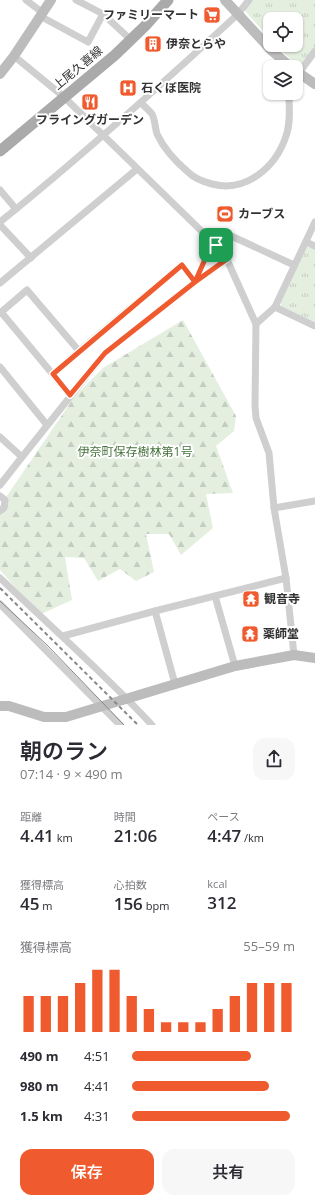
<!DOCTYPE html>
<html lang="ja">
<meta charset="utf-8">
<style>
:root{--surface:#fff;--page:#f7f7f7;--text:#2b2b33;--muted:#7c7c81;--accent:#ef5b2f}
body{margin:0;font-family:"Open Sans","Noto Sans JP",sans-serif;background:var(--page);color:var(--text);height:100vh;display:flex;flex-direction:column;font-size:15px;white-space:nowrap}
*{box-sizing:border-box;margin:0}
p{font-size:13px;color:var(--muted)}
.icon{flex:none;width:22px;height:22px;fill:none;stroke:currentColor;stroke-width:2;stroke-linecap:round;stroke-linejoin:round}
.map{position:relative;height:725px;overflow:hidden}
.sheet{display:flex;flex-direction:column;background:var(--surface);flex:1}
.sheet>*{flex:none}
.fabs{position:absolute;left:263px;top:12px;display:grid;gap:8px}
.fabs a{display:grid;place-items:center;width:40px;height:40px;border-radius:8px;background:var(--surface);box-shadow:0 1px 3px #0004;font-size:20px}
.pin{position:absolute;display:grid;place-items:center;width:34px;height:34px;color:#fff;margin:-17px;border-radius:8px;box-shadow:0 2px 6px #0006}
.round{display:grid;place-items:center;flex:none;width:42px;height:42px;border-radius:12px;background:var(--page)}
.overview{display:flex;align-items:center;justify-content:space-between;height:68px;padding:0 20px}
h1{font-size:22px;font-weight:600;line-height:30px}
.figures{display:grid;grid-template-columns:repeat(3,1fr);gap:6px;height:68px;padding:4px 20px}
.figures div{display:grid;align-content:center}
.figures b{font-size:17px;font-weight:600}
.figures small{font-size:11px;font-weight:400}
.figures p{font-size:11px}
.chart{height:112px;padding:8px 20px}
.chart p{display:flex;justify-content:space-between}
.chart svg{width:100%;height:72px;margin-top:4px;stroke:var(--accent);stroke-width:6}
.primary-button{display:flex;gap:8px;margin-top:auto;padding:8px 20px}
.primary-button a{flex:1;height:46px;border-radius:12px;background:var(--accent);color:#fff;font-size:16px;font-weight:600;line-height:46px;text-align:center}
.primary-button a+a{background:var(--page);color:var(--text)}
ul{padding:0 20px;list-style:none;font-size:13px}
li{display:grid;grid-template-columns:64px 48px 1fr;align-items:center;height:30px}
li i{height:10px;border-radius:5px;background:var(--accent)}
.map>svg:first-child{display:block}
.forest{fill:url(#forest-firs)}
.park{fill:url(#park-tufts)}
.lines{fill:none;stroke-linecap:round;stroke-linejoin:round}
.street{stroke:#cfcfcf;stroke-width:7}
.secondary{stroke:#bcbcbc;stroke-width:10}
.primary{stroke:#aaa;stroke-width:11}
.tram{stroke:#878787;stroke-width:1}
.rail{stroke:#878787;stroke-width:2;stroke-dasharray:4 3;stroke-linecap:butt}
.route-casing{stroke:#fff;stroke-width:8}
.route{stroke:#ef5b2f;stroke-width:5}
.labels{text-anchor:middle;stroke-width:4;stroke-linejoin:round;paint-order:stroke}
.poi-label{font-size:12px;font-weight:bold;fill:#323232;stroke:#fff;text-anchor:start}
.street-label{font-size:12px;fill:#323232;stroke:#fff}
.park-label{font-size:12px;fill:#45723c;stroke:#fff}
</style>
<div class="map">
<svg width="315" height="725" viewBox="0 0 315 725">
<defs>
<pattern id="forest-firs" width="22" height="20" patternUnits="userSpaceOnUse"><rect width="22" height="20" fill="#e4efe0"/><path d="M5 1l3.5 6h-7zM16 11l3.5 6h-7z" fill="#c4cdc1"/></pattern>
<pattern id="park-tufts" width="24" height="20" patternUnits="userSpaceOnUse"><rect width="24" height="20" fill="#e4efe0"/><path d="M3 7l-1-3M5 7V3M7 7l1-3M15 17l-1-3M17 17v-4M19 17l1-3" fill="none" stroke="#c4cdc1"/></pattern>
</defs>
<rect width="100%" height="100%" fill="#fff"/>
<path class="forest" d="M 183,320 L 236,416 L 234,431 L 216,446 L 233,493 L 206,494 L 213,528 L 181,555 L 169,534 L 146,534 L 154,572 L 136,581 L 120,569 L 98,581 L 84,558 L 65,557 L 72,600 L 39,615 L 0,570 L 0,506 L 75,396 L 103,368 Z"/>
<g class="park">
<path d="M 252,0 L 315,0 L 315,48 L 301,65 L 297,65 L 275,45 L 296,45 L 296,19 L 270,19 L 270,39 L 246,12 L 246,8 Z"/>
<path d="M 307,247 L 315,249 L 315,322 L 281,306 L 281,302 Z"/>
</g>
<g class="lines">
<g class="street">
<path d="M 26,0 L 43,13"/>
<path d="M 103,14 L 131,40"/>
<path d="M 40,16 L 88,42 L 103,14 L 76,0"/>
<path d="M 14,56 L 64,97 L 224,253 L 256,324 L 255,405 L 256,418 L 269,453 L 274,508 L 286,578 L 294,655"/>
<path d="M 299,73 L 315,51"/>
<path d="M 141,103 C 144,106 149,110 152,114 C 155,119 155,128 157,134 C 164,149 175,161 188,172 C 194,178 204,182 212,184 C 246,193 276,167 286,136 C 291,123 289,107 289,93"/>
<path d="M 0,190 L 16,209"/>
<path d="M 0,222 C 82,156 160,86 238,14 L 249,0"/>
<path d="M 0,225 L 31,258"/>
<path d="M 306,242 L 315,246"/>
<path d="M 0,283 L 137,169"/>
<path d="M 275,307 L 315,326"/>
<path d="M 1,312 L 70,395"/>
<path d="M 0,313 L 27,290 L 79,351 L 182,265 L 195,282 L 227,259"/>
<path d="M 256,324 L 275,307 L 315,222"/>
<path d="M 0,367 L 47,425"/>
<path d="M 53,374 L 79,351"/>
<path d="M 0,437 L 22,457 L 105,353 L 195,282 L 206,257 L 227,234 L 294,265"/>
<path d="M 0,485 L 22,457"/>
<path d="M 0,496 L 5,500 L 4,508 L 0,511"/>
<path d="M 274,508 L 315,501"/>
<path d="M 0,578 C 51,627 104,673 152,725"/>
<path d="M 215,596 L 235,666"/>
<path d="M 0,604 L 120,725"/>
<path d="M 155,611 L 175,684"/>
<path d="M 63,636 L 155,611 L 286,578"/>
</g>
<g class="secondary">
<path d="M 225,0 L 272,51 L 291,67"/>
<path d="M 296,71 L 315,84"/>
<path d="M 0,74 L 14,56 L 51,0"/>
<path d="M 0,706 L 9,706 L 44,717 L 66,717 L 235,666 L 294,655 L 315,658"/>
</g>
<path class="primary" d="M 0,151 L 115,55 L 145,26 L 168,0"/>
<path class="tram" d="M 0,601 L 48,646 L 124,725"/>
<path class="rail" d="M 0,588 L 138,725"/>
</g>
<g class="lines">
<g class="route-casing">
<path id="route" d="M 216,245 L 206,257 L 195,282 L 105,353 L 70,395 L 53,374 L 182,265 L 195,282 L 227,259 L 224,254 L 216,245"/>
</g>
<use href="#route" class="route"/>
</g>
<defs>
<g id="supermarket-square" transform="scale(0.9)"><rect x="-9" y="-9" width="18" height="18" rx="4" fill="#ef5b2f" stroke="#fff"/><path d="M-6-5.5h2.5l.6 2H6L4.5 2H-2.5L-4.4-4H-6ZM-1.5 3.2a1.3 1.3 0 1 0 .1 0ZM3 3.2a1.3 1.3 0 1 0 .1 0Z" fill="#fff"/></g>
<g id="building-square" transform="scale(0.9)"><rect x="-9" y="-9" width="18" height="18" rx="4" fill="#ef5b2f" stroke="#fff"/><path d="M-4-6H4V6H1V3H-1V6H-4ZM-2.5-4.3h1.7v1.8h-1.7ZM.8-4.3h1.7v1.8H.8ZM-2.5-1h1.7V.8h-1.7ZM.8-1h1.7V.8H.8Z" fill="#fff"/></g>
<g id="hospital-square" transform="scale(0.9)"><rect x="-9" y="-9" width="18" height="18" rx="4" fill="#ef5b2f" stroke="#fff"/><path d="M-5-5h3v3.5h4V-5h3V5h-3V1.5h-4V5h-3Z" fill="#fff"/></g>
<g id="restaurant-square" transform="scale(0.9)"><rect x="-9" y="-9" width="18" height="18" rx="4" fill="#ef5b2f" stroke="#fff"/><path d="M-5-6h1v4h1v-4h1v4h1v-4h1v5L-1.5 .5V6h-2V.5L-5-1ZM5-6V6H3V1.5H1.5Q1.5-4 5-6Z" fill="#fff"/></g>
<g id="stadium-square" transform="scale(0.9)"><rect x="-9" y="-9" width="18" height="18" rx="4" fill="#ef5b2f" stroke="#fff"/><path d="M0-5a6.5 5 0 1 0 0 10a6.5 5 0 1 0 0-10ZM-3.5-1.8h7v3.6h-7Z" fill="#fff"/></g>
<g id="temple-square" transform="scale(0.9)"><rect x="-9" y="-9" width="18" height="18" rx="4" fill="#ef5b2f" stroke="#fff"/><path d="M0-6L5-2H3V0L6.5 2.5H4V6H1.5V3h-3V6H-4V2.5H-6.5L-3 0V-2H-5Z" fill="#fff"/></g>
</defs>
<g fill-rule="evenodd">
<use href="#supermarket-square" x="212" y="15"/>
<use href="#building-square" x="153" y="44"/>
<use href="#hospital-square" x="128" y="88"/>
<use href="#restaurant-square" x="90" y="102"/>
<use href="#stadium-square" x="225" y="214"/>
<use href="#temple-square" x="251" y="599"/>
<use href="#temple-square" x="250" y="634"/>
</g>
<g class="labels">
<g class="poi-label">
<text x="199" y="19" text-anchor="end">ファミリーマート</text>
<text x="166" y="48">伊奈とらや</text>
<text x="141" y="92">石くぼ医院</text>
<text x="90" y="124" text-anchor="middle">フライングガーデン</text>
<text x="238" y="218">カーブス</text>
<text x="264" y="603">観音寺</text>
<text x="263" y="638">薬師堂</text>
</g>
<g class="street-label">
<text transform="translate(78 68) rotate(-40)" y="4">上尾久喜線</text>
</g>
<g class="park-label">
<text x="135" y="456">伊奈町保存樹林第1号</text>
</g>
</g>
</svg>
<div class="fabs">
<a><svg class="icon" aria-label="locate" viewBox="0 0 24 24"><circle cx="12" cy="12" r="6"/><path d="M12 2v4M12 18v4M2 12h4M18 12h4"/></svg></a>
<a><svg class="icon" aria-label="layers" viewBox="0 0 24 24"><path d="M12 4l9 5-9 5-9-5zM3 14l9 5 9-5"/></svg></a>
</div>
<div class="pin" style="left:216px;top:245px;background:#1e9e55"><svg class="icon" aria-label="arrive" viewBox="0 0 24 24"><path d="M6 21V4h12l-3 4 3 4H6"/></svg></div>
</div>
<section class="sheet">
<div class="overview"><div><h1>朝のラン</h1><p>07:14 · 9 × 490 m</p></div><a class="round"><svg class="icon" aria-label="share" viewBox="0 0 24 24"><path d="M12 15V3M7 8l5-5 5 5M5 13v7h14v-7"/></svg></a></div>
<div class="figures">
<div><p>距離</p><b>4.41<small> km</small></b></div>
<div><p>時間</p><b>21:06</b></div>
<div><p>ペース</p><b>4:47<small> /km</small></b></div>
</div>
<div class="figures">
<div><p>獲得標高</p><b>45<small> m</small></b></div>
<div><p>心拍数</p><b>156<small> bpm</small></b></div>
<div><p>kcal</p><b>312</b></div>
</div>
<div class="chart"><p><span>獲得標高</span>55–59 m</p>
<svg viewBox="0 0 160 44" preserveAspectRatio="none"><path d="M5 44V22M15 44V22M25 44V22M35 44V14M45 44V6M55 44V6M65 44V22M75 44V30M85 44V38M95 44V38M105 44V38M115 44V30M125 44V22M135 44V14M145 44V14M155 44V14"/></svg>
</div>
<ul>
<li><b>490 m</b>4:51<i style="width:73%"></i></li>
<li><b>980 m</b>4:41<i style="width:84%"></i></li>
<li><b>1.5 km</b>4:31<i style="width:97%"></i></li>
</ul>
<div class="primary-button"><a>保存</a><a>共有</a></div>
</section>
